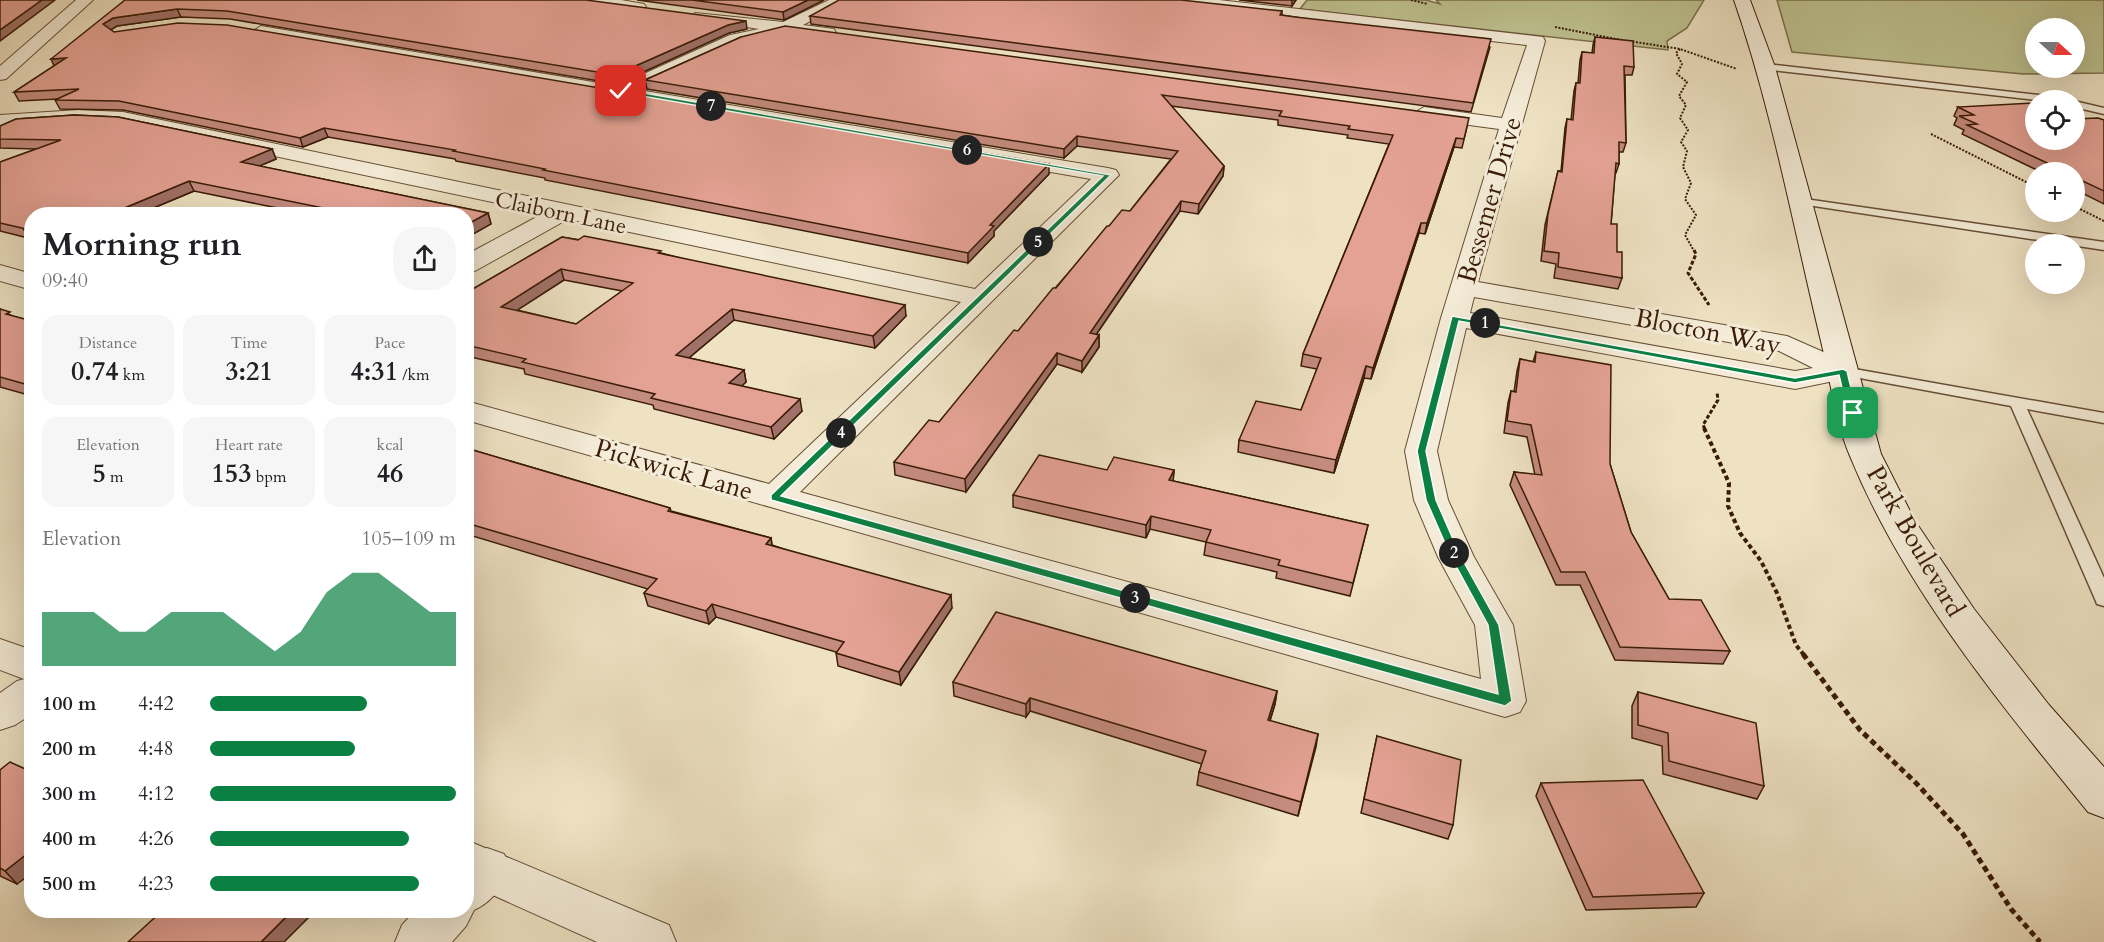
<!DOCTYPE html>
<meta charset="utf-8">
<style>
:root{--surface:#fff;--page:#f6f6f6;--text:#202124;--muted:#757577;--accent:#0b8043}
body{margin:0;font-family:Cardo,serif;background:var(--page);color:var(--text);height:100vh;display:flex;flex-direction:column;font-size:22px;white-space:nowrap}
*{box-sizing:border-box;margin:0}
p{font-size:20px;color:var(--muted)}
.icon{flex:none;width:33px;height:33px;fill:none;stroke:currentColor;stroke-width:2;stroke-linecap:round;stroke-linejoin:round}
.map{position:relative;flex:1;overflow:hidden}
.drawer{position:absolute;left:24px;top:207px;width:450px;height:711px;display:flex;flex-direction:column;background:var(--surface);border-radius:24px;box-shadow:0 6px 24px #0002}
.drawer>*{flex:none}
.needle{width:39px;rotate:111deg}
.controls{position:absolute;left:2025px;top:18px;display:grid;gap:12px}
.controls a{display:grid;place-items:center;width:60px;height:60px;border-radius:50%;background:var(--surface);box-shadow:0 6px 24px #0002;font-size:30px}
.pin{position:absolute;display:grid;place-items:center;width:51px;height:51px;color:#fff;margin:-26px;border-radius:12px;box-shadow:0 3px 9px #0006}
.km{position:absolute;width:30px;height:30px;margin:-15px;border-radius:50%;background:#222;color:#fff;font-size:16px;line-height:30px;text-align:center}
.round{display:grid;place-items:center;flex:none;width:63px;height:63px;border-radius:24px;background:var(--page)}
.headline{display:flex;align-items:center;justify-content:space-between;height:102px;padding:0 18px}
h1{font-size:33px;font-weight:700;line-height:45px}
.figures{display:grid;grid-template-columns:repeat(3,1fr);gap:9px;height:102px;padding:6px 18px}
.figures div{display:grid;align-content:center;border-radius:15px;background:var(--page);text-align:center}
.figures b{font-size:26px;font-weight:700}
.figures small{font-size:16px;font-weight:400}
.figures p{font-size:16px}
.chart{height:168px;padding:12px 18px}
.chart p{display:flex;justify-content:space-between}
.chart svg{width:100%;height:108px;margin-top:6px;fill:var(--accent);opacity:.7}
ul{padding:0 18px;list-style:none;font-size:20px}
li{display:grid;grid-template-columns:96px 72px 1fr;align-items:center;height:45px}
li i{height:15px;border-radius:8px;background:var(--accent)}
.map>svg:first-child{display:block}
.green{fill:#bec290;stroke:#7c6f4b;stroke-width:1.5;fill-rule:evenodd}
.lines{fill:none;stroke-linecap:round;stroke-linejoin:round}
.service-casing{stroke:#674e35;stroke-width:3}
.minor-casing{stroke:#674e35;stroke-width:2}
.tertiary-casing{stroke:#674e35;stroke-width:2}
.secondary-casing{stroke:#3a1c06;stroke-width:2}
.path-far3{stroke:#3a1c06;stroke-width:2;stroke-dasharray:2 1.5;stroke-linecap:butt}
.path-far2{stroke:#3a1c06;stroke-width:3;stroke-dasharray:4 2;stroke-linecap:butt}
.path-far1{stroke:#3a1c06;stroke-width:4;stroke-dasharray:4.5 3;stroke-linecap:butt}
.path{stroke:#3a1c06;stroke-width:5;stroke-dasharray:6 4;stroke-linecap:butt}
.service{fill:#f4ecd8;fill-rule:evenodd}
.minor{fill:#f4ecd8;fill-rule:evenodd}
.tertiary{fill:#f4ecd8;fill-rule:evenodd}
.secondary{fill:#f4ecd8;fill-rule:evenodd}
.wall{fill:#c48b7f;stroke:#3a1c06;stroke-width:1.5;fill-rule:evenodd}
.shaded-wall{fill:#a07168;stroke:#3a1c06;stroke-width:1.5}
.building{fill:#e4a294;stroke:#3a1c06;stroke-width:1.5;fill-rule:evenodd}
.route{fill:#0b8043;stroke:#fff;stroke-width:1.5}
.labels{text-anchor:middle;stroke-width:6;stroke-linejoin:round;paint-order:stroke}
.far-street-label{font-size:22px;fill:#3a1c06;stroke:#f4ecd8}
.street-label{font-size:26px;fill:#3a1c06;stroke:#f4ecd8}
</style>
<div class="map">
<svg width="2104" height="942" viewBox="0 0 2104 942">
<rect width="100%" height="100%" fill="#eee2c3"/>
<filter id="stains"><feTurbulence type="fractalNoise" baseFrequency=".00333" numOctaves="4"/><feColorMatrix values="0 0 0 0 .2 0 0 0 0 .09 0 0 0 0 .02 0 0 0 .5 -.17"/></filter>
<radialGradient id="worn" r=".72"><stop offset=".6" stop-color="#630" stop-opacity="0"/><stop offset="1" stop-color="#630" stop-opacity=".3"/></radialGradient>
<g class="green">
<path d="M 1307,0 L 1426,0 L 1440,4 L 1436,0 L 1704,0 L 1687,28 L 1667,41 L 1668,50 L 1300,9 Z"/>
<path d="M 1777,0 L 2104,0 L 2104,73 L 2023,74 L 1792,52 ZM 2036,28 L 2074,28 L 2074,68 L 2036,68 Z"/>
</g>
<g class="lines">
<g class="service-casing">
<g id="service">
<path d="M 1766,64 L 2057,97 L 2062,100 L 2036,100 L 1763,69 L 1762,67 Z"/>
<path d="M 2074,101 L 2104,108 L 2104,114 L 2074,107 Z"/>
<path d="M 1798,198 L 2104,242 L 2104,250 L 1794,203 L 1792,201 Z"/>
<path d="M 1843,367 L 2104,413 L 2104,423 L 2027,409 L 2104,578 L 2104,606 L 2097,604 L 2095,599 L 2011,406 L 1838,374 L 1836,371 L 1838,368 Z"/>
</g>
</g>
<g class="minor-casing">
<g id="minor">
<path d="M 76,0 L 93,0 L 6,79 L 0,80 L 0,66 Z"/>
<path d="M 578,0 L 621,0 L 644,4 L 646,7 C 639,14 585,7 578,0 Z"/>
<path d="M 829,0 L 849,0 L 803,25 L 834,29 L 836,33 L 834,37 L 785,32 L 742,43 L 639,90 L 1108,168 L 1116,170 L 1119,175 L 800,492 L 1481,679 L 1475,625 L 1438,557 L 1414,500 L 1405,451 L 1441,318 L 1499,129 L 1424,119 L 1414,113 L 1424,107 L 1502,118 L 1527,45 L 1178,5 L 1170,0 L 1219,0 L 1543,37 L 1545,41 L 1478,282 L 1787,336 L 1853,365 L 1858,371 L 1853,377 L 1795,389 L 1466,328 L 1437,451 L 1448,500 L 1474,557 L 1513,625 L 1526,701 L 1520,712 L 1505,717 L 466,420 L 466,401 L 769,484 L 961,302 L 568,219 L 475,271 L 466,273 L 466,255 L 544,213 L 123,124 L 79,122 L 0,127 L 0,115 L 79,110 L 123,112 L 975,289 L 1091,179 L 261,36 L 253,31 L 261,26 L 617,86 L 730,35 L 759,29 L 695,19 L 693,16 L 695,13 L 783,22 ZM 1474,297 L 1779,351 L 1813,368 L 1795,371 L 1470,313 Z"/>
<path d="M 0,265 L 32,274 L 32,290 L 0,281 Z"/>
<path d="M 32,677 L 32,714 L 15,725 L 0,730 L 0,693 L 17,681 Z"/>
<path d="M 487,848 L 504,854 L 511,869 C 503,886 491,903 474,910 L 466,926 L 452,942 L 395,942 L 402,925 L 416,910 L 466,910 L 466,858 Z"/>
</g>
</g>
<g class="tertiary-casing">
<g id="tertiary">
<path d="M 0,639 L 32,650 L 32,682 L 0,670 Z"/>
<path d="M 466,840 L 669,925 L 676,942 L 597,942 L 466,883 Z"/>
</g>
</g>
<g class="secondary-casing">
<path id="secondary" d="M 1734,0 L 1750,0 L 1775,67 L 1881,454 L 1915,521 L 1974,609 L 2049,705 L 2104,767 L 2104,818 L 2088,812 C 1999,702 1904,588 1850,456 C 1836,424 1829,373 1820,337 C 1793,225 1772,110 1734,0 Z"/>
</g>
<g class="path-far3">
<path d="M 1411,0 L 1428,4"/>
<path d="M 1555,27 L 1621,40"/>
<path d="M 1629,41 L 1680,49 L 1737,69"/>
<path d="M 1680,49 L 1676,53 L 1682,64 L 1677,74 L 1687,82 L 1679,96 L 1686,105 L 1680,118 L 1688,130 L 1681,142 L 1687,151 L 1683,167 L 1691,183 L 1685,199 L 1696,215 L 1685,235 L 1694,251"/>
<path d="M 1931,134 L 2036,187"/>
<path d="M 2074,206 L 2104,221"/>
</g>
<g class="path-far2">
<path d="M 1694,250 L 1696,254 L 1688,273 L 1709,305"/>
<path d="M 1705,429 L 1703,425 L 1718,400 L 1717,392"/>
</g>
<path class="path-far1" d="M 1704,428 L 1729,483 L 1728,506 L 1740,533 L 1761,561 L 1777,593 L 1796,645 L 1804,655"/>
<path class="path" d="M 1803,654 L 1860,730 L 1916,783 L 1963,834 L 2011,909 L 2040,942"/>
<use href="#service" class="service"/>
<use href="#minor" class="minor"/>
<use href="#tertiary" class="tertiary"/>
<use href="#secondary" class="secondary"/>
</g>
<g class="wall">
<path d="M 125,0 L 747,29 L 729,33 L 617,84 L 230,19 L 181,17 L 117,26 L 110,30 L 114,32 L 1049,174 L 994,231 L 994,236 L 968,263 L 545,180 L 545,178 L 456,161 L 455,159 L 328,137 L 303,147 L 123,110 L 60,109 L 55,100 L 58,99 L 19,101 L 14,92 L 54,66 Z"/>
<path d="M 637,0 L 824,0 L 784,20 Z"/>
<path d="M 1239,0 L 1296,0 L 1292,6 Z"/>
<path d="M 1282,11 L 1282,15 L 1490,47 L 1471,112 L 811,24 L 810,16 Z"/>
<path d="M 741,37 L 1467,127 L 1462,148 L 1454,147 L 1425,234 L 1419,233 L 1371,379 L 1364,378 L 1334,473 L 1238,452 L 1239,440 L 1301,410 L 1317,369 L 1301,366 L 1303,354 L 1389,144 L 1347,138 L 1348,135 L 1278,125 L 1278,120 L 1171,106 L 1224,166 L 1223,176 L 1198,214 L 1180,211 L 1096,335 L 1099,335 L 1099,347 L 1082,372 L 1057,364 L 966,492 L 895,475 L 894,462 L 939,422 L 1109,226 L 1130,211 L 1171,159 L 1077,146 L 1064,158 L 647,89 L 645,80 Z"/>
<path d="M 1595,37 L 1634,67 L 1632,75 L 1625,75 L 1626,143 L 1623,152 L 1619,152 L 1619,164 L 1616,173 L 1615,173 L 1611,224 L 1622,278 L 1618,289 L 1554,278 L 1556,264 L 1541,261 L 1545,225 L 1558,171 L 1561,171 L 1565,128 L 1567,119 L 1571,120 L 1574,91 L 1576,83 L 1578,83 L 1580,60 L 1582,52 L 1592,53 L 1593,45 Z"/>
<path d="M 1958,107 L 2036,140 L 2104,120 L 2104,204 L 2074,189 L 2074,172 L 2041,172 L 1962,134 L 1964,130 L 1954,125 L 1957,118 L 1954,116 Z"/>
<path d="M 74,115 L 118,117 L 272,149 L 276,159 L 259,166 L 488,213 L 491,224 L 466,238 L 466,214 L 307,214 L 194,191 L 139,214 L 32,214 L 32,241 L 29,240 L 28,238 L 0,231 L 0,162 L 36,149 L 0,148 L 0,126 L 16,119 Z"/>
<path d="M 562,237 L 661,253 L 906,316 L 875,348 L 734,320 L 689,358 L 744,370 L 746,382 L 741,386 L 802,411 L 774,439 L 654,409 L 653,405 L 525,374 L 524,369 L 466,356 L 466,293 ZM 564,280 L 622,291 L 576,324 L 517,310 Z"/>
<path d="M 0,309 L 12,316 L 32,321 L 32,396 L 0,387 Z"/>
<path d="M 1536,352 L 1610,464 L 1631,532 L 1669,599 L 1730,651 L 1723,664 L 1615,660 L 1580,585 L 1556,585 L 1510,485 L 1514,472 L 1535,475 L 1527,437 L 1504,433 L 1508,403 L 1511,391 L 1514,392 L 1517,371 L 1520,359 L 1533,362 Z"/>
<path d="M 466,448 L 670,508 L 671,511 L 771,538 L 772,545 L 952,608 L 901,685 L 838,666 L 836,652 L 716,617 L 709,624 L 648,606 L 644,593 L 648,589 L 466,534 Z"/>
<path d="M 1107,470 L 1174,470 L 1173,481 L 1368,525 L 1350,596 L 1276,578 L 1277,572 L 1204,555 L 1206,542 L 1150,529 L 1146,538 L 1013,507 L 1013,495 Z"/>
<path d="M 953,682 L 1277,691 L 1275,704 L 1270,721 L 1318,734 L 1298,816 L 1197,785 L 1199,772 L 1202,764 L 1030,711 L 1026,717 L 954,696 Z"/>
<path d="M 1638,692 L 1764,786 L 1757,799 L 1663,774 L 1662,746 L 1632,738 L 1632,706 Z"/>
<path d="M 1377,736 L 1453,825 L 1448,839 L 1361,813 Z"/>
<path d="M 0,770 L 17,884 L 0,876 Z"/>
<path d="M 1541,783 L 1704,893 L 1696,907 L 1586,910 L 1536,796 Z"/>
</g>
<g class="shaded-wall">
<path d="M 42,0 L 55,0 L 0,41 L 0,30 Z"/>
<path d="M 808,0 L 824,0 L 784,20 L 783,12 Z"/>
<path d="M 1292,0 L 1296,0 L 1292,6 Z"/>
<path d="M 177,9 L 181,17 L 117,26 L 107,32 L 103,24 L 113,18 Z"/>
<path d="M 746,21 L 747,29 L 729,33 L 617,84 L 615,75 L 728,25 Z"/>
<path d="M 66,58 L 55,68 L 51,59 Z"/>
<path d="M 324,128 L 328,137 L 303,147 L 300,138 Z"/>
<path d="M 1077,136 L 1077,146 L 1064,158 L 1064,149 Z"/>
<path d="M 1456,138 L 1454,147 L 1425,234 L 1427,223 Z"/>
<path d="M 272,149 L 276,159 L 245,172 L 241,162 Z"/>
<path d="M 1049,164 L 1049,174 L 994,231 L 994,236 L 968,263 L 968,253 L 990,225 Z"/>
<path d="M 1224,166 L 1223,176 L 1198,214 L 1199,204 Z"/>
<path d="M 189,181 L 194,191 L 139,214 L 110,214 Z"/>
<path d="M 1181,201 L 1180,211 L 1089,345 L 1090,333 Z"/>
<path d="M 488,213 L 491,224 L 466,238 L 466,225 Z"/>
<path d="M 1421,223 L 1419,233 L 1371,379 L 1373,368 Z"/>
<path d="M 561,269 L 564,280 L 505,318 L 501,307 Z"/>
<path d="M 905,305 L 906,316 L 875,348 L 873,336 Z"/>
<path d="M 732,309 L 734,320 L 678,367 L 676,355 Z"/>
<path d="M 1099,335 L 1099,347 L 1082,372 L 1082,361 Z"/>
<path d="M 1057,353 L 1057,364 L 966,492 L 965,479 Z"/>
<path d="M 1366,366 L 1364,378 L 1334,473 L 1336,460 Z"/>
<path d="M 744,370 L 746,382 L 732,395 L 729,383 Z"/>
<path d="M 800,399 L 802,411 L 774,439 L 771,427 Z"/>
<path d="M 1174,470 L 1173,483 L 1169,480 Z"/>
<path d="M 1151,516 L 1150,529 L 1146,538 L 1146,525 Z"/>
<path d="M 771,538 L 773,551 L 766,544 Z"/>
<path d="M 951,595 L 952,608 L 901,685 L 899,672 Z"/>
<path d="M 712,604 L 716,617 L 709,624 L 706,611 Z"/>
<path d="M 1277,691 L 1275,704 L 1266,733 L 1268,720 Z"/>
<path d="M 1030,698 L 1030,711 L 1026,717 L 1026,704 Z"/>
<path d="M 1318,734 L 1316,747 L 1298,816 L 1301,802 Z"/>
<path d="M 32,850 L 32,873 L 17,884 L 5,871 Z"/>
<path d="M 293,910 L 305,910 L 309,917 L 284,942 L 261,942 Z"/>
</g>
<g class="building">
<path d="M 0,0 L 42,0 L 0,30 Z"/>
<path d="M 125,0 L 586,0 L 746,21 L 728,25 L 615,75 L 227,11 L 177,9 L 113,18 L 103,24 L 114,32 L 178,23 L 227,25 L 1049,164 L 990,225 L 994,226 L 968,253 L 543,170 L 545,169 L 453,151 L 455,150 L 324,128 L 300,138 L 119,101 L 55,100 L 79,89 L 14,92 L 66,58 L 51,59 Z"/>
<path d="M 692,0 L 808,0 L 783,12 Z"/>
<path d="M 839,0 L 1181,0 L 1282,11 L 1280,15 L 1295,17 L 1491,39 L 1473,103 L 810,16 Z"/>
<path d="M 785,26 L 1469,118 L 1464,139 L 1456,138 L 1427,223 L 1421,223 L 1373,368 L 1366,366 L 1336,460 L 1239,440 L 1256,401 L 1301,410 L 1321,358 L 1303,354 L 1393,135 L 1348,129 L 1350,126 L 1279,116 L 1282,111 L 1162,95 L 1224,166 L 1199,204 L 1181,201 L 1090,333 L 1099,335 L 1082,361 L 1057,353 L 965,479 L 894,462 L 929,420 L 939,422 L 1014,330 L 1018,331 L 1053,288 L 1056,288 L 1107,226 L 1109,226 L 1122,210 L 1130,211 L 1178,151 L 1077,136 L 1064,149 L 645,80 L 741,37 Z"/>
<path d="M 1595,37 L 1633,41 L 1634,67 L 1624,66 L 1626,143 L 1619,142 L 1619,164 L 1616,163 L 1611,224 L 1617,224 L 1617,252 L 1622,252 L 1622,278 L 1558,267 L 1559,253 L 1544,251 L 1548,214 L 1558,171 L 1562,172 L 1567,119 L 1573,120 L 1576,83 L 1580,83 L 1582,52 L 1594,53 Z"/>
<path d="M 2033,103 L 2036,104 L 2036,140 L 2074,140 L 2074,119 L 2098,118 L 2104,120 L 2104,191 L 2074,177 L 2074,172 L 2066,172 L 1967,125 L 1977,124 L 1959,116 L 1974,115 L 1958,107 Z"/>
<path d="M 74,115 L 118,117 L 272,149 L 241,162 L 488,213 L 466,225 L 466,214 L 353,214 L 189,181 L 110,214 L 32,214 L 32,231 L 23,230 L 26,229 L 0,223 L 0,162 L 61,140 L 0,139 L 0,126 L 16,119 Z"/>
<path d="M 584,236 L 661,251 L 658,253 L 905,305 L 873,336 L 732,309 L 676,355 L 744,370 L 729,383 L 800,399 L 771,427 L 651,398 L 655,394 L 522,362 L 526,359 L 466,345 L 466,293 L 562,237 L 578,240 ZM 561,269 L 633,283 L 576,324 L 501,307 Z"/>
<path d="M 0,309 L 10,312 L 6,314 L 32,321 L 32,386 L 0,377 Z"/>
<path d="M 1536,352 L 1611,365 L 1610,464 L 1631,532 L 1669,599 L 1701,600 L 1730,651 L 1620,647 L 1585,572 L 1561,572 L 1514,472 L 1542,475 L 1531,425 L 1507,421 L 1511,391 L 1516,392 L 1520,359 L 1535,362 Z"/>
<path d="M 466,448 L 670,508 L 668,511 L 771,538 L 766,544 L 951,595 L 899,672 L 836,653 L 844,642 L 712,604 L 706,611 L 644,593 L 657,579 L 466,523 Z"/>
<path d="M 1039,455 L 1107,470 L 1114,457 L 1174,470 L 1169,480 L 1368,525 L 1353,583 L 1278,565 L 1280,560 L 1206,542 L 1211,530 L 1151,516 L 1146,525 L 1013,495 Z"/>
<path d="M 996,612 L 1277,691 L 1268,720 L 1318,734 L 1301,802 L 1199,772 L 1206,751 L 1030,698 L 1026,704 L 953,682 Z"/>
<path d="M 1638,692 L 1756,723 L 1764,786 L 1669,761 L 1668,733 L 1638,725 Z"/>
<path d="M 1377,736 L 1461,760 L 1453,825 L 1364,799 Z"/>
<path d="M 10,762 L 32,772 L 32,850 L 5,871 L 0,868 L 0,770 Z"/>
<path d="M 1643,780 L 1704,893 L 1593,897 L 1541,783 Z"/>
<path d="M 163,910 L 293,910 L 261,942 L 128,942 Z"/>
</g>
<path class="route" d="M 621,89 L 1111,175 L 781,496 L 1498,694 L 1488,625 L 1451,557 L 1426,500 L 1417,451 L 1452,316 L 1795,378 L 1843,369 L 1847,371 L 1857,413 L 1853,416 L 1848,413 L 1839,375 L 1795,383 L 1459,321 L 1426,451 L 1436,500 L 1461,557 L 1499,625 L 1512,701 L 1505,706 L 771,500 L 771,495 L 1103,176 L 619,92 Z"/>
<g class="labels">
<g class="far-street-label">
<text transform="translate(561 212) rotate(12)" y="8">Claiborn Lane</text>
</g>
<g class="street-label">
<text transform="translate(1489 200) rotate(-74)" y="9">Bessemer Drive</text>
<text transform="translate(1708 331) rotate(11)" y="9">Blocton Way</text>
<text transform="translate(674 469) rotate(16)" y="9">Pickwick Lane</text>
<text transform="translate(1916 541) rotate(60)" y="9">Park Boulevard</text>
</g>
</g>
<rect width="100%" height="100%" filter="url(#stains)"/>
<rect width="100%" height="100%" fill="url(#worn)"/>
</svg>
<div class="controls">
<a><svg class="needle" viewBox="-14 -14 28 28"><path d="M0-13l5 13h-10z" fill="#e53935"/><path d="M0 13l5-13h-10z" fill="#757577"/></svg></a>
<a><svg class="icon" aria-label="locate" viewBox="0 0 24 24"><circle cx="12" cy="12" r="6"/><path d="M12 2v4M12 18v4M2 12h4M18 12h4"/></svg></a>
<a>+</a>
<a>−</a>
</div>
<div class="pin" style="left:1853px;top:413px;background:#1e9e55"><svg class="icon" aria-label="arrive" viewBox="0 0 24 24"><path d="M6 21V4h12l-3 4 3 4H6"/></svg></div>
<div class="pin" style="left:621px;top:91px;background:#d93025"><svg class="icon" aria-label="check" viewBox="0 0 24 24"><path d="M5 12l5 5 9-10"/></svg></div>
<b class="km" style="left:1485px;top:323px">1</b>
<b class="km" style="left:1454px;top:553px">2</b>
<b class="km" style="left:1135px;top:598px">3</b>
<b class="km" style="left:841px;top:433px">4</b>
<b class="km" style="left:1038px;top:242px">5</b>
<b class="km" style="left:967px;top:150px">6</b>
<b class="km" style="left:711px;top:106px">7</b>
<section class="drawer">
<div class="headline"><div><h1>Morning run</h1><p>09:40</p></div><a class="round"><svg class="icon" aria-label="share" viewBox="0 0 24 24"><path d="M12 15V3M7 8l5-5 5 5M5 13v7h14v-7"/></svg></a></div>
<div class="figures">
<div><p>Distance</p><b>0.74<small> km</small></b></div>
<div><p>Time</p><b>3:21</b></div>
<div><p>Pace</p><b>4:31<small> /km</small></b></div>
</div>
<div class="figures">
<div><p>Elevation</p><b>5<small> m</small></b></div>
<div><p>Heart rate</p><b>153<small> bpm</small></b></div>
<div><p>kcal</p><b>46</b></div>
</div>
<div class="chart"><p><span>Elevation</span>105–109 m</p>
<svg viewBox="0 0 160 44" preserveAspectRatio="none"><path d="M0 44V22L10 22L20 22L30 30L40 30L50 22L60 22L70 22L80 30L90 38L100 30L110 14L120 6L130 6L140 14L150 22L160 22V44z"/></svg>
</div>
<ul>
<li><b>100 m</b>4:42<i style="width:64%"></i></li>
<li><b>200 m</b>4:48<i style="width:59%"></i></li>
<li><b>300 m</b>4:12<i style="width:100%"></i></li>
<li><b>400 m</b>4:26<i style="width:81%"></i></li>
<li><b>500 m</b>4:23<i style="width:85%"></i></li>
</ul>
</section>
</div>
